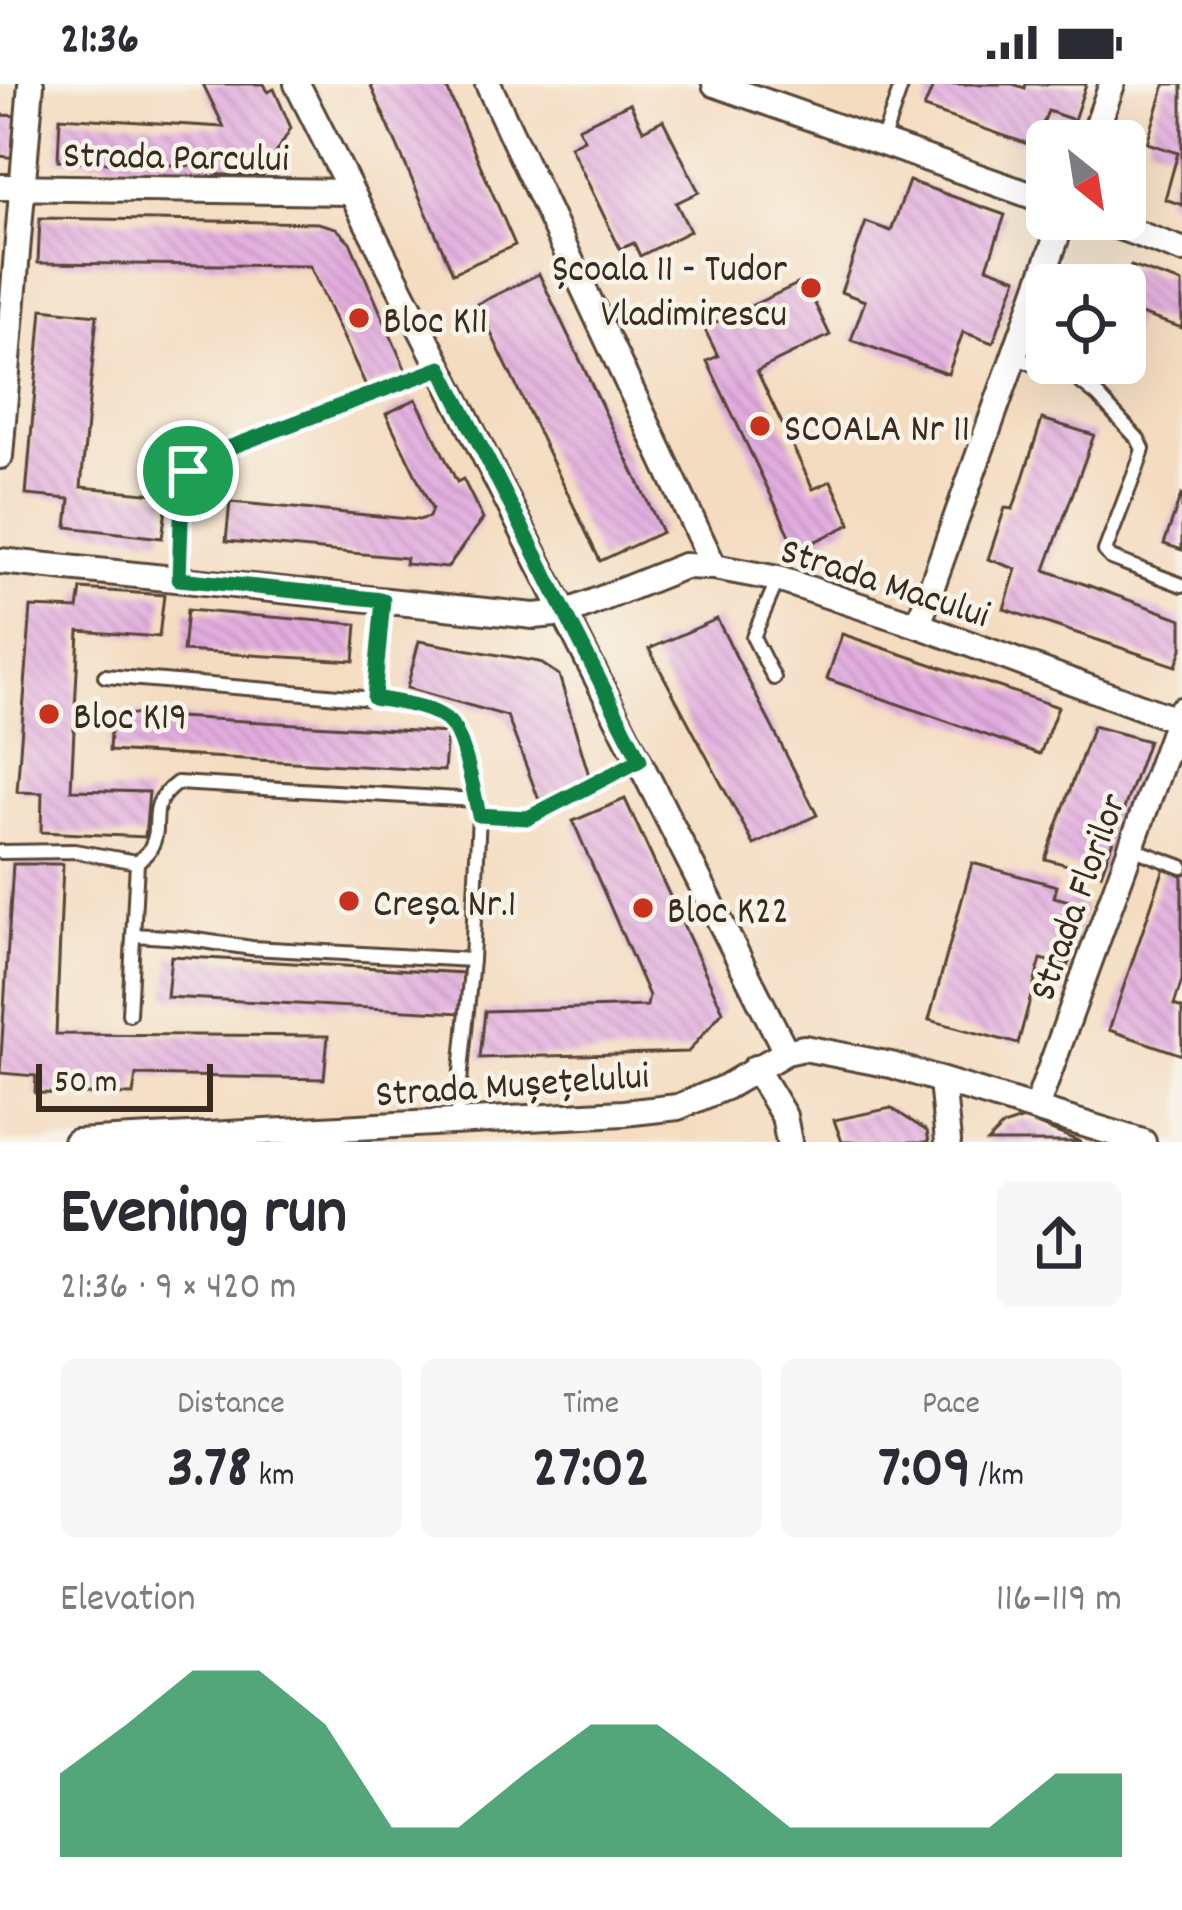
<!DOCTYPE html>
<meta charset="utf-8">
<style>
:root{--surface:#fff;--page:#f7f7f7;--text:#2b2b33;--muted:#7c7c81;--accent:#0b8043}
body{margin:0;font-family:Dekko,sans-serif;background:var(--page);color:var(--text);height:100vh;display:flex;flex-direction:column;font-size:45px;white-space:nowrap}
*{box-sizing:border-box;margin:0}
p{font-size:39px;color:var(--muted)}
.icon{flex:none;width:66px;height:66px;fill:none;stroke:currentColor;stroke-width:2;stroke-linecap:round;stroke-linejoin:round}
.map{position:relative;height:1058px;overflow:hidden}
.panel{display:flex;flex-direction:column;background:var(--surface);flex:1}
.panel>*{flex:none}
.needle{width:78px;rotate:150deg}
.fabs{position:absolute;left:1026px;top:36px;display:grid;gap:24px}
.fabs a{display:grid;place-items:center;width:120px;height:120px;border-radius:18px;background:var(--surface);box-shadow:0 12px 48px #0002;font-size:60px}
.scale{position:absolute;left:36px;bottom:30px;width:177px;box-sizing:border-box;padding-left:12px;border:6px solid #3b2a1e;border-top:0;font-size:33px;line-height:42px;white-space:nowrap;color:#3b2a1e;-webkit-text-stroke:9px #f7f3e8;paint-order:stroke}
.pin{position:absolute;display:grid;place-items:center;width:102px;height:102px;color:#fff;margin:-51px;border:6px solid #fff;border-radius:50%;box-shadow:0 3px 12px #0007}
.round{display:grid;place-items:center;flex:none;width:126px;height:126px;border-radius:18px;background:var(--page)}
.summary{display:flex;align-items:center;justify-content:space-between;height:204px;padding:0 60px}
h1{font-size:66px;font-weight:700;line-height:90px}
.metrics{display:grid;grid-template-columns:repeat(3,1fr);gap:18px;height:204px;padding:12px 60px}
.metrics div{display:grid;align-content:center;border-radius:18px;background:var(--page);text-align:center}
.metrics b{font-size:60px;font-weight:700}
.metrics small{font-size:33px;font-weight:400}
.metrics p{font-size:33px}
.chart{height:336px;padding:24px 60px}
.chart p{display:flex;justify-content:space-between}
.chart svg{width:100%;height:216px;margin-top:12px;fill:var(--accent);opacity:.7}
.status{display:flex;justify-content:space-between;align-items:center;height:84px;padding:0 60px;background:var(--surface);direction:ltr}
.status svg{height:33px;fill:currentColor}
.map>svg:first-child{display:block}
.building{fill:url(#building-back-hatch)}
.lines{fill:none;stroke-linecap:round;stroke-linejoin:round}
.lane-casing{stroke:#574536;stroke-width:18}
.street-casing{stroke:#574536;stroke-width:30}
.lane{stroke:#fff;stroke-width:12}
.street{stroke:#fff;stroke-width:24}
.route-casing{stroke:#fff;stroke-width:24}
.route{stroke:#0b8043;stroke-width:15}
.poi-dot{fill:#c8321e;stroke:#f7f3e8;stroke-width:4.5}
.labels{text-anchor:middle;stroke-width:9;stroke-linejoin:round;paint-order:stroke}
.street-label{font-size:39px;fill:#3b2a1e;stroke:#f7f3e8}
.poi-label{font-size:39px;fill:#3b2a1e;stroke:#f7f3e8;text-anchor:start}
</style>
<div class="status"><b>21:36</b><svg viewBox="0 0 49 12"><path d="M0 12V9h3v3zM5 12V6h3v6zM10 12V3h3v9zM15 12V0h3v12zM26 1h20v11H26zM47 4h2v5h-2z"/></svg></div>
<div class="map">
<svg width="1182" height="1058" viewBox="0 0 1182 1058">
<defs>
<pattern id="building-back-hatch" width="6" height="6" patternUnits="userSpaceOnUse" patternTransform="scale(3)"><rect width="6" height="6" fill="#e3aee0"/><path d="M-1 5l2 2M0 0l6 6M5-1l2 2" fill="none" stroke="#b98eb5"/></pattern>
</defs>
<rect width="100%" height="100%" fill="#f7f3e8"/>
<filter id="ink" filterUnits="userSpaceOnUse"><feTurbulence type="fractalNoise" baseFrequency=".00833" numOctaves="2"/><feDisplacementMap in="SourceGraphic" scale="24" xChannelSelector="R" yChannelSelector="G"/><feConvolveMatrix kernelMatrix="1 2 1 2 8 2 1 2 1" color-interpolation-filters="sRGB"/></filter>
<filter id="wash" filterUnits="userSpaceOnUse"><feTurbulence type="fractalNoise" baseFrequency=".004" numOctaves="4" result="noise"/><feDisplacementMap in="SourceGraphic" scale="48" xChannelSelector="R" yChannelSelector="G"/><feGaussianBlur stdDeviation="2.7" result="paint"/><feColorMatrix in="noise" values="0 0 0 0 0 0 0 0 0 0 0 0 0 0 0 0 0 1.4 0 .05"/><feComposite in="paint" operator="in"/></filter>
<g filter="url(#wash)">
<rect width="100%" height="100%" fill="#f4dcc0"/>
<g id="blocks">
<g class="building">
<path d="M 203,0 L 264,0 L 268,8 L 274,5 L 291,44 L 263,91 L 219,91 L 218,83 L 58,76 L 60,33 L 224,43 Z"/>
<path d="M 370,0 L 445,0 L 515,161 L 453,189 Z"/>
<path d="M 934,0 L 1013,0 L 1025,4 L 1026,0 L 1086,0 L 1074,36 L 1048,27 L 1034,62 L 924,24 Z"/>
<path d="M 1165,0 L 1182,0 L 1182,121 L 1165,115 L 1178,69 L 1147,59 Z"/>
<path d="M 630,19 L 643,46 L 663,36 L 699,108 L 676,119 L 690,147 L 640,172 L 634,159 L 620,165 L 570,62 L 584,55 L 578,44 Z"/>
<path d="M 0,31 L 20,32 L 16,74 L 0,72 Z"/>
<path d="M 909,97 L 1005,131 L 987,183 L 1017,194 L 993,259 L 963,248 L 948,290 L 851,256 L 865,217 L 841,208 L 866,138 L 891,147 Z"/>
<path d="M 40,134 L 318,139 L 336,144 L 350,158 L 406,287 L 367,304 L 310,182 L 38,179 Z"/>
<path d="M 1131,182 L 1182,199 L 1182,244 L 1138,229 L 1126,263 L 1125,201 L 1123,201 Z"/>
<path d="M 539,190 L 662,448 L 600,477 L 477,220 Z"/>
<path d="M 804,197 L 830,251 L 757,287 L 813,405 L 831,397 L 851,440 L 797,466 L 707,277 L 718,272 L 704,244 Z"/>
<path d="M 42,225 L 97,231 L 81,403 L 168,411 L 162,454 L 67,443 L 70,415 L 26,411 Z"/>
<path d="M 1074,279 L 1120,279 L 1115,293 Z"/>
<path d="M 416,315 L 457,398 L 463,395 L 483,435 L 447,484 L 405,480 L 406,474 L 226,457 L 230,418 L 419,436 L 429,433 L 432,425 L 386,330 Z"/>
<path d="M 1042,335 L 1094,351 L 1045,486 L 1182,535 L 1182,565 L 1176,582 L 1004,525 L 1016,485 L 988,475 L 1005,424 L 1013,425 Z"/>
<path d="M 1181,411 L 1182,412 L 1182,466 L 1164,460 Z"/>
<path d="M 81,505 L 164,511 L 159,553 L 79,547 L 71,706 L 149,708 L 145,753 L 41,748 L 42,709 L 17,708 L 31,523 L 78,525 Z"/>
<path d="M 187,526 L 357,540 L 354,577 L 183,567 Z"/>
<path d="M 717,535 L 817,731 L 754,761 L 649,565 Z"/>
<path d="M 842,550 L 1058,623 L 1040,670 L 827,595 Z"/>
<path d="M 419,557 L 539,578 L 559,591 L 590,695 L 539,716 L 507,632 L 407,604 Z"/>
<path d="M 111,629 L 447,649 L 444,687 L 109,667 Z"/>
<path d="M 1093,642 L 1148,657 L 1101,790 L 1045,775 Z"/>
<path d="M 625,715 L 723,927 L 688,968 L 480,974 L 485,927 L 647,922 L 649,912 L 573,737 Z"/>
<path d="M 972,779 L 1057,802 L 1054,813 L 1085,821 L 1068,882 L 1041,875 L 1018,960 L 929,936 Z"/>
<path d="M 13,780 L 63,780 L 56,950 L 328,952 L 324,995 L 136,991 L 133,1011 L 35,1009 L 36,992 L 0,989 Z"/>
<path d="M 1164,784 L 1182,791 L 1182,896 L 1174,921 L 1182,924 L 1182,971 L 1109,946 Z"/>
<path d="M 171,872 L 463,889 L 461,929 L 167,913 Z"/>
<path d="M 891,1024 L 927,1047 L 929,1058 L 842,1058 L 834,1036 Z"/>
<path d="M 1024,1035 L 1081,1058 L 987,1058 L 1003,1042 Z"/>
</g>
</g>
</g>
<g filter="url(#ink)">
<use href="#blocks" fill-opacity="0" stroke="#574536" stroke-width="3"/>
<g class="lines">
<g class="lane-casing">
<g id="lane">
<path d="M 882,58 L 902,0"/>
<path d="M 1014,273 L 1078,296 L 1098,312 L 1138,355 L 1143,365 L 1139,378 L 1105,467 L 1111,474 L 1182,501"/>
<path d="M 180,494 L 182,409 L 187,387 L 203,374 L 440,285"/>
<path d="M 105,592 L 374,615 L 383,516"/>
<path d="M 774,594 L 753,553 L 778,495"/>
<path d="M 374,615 L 416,621 L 450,638 L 462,662 L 479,731 L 472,876 L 456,1038"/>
<path d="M 479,731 L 528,734 L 639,677"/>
<path d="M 1131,764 L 1182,783"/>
<path d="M 0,768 L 74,767 L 137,778 L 129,930"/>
<path d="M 137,778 C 142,773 148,770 151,763 C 164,739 144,723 177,699 L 476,716"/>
<path d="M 134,851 L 182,854 L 252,864 L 472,876"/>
</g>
</g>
<g class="street-casing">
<g id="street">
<path d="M 297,0 L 786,968"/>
<path d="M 488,0 L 714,483"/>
<path d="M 715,0 L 1047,117"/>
<path d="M 1092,57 L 1112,0"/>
<path d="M 0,103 L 351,108"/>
<path d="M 1097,135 L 1182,166"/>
<path d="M 0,372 L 31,0"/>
<path d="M 0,477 L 534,532 L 566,529 L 684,482 L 714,483 L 778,495 L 918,541 L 1182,638"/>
<path d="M 918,541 L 1063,135"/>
<path d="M 755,984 L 784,1032 L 789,1058"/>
<path d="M 942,997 L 948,1058"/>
<path d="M 1036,1024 L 1181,626"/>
<path d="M 76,1058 L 624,1029 L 678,1023 L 726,1003 L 786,968 L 804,964 L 891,981 L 1143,1058"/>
</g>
</g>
<use href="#lane" class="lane"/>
<use href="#street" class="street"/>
</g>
</g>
<g class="lines" filter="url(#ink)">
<g class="route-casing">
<path id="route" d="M 441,284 L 640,676 L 528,734 L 479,731 C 474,710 464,652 449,638 C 433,622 396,618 374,614 L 383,516 L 179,495 L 182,409 L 188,387 L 202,374 Z"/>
</g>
<use href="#route" class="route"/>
</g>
<g class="poi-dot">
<circle cx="811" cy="204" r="12"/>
<circle cx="359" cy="234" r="12"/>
<circle cx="760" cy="342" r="12"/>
<circle cx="49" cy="630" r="12"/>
<circle cx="349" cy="817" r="12"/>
<circle cx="643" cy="824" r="12"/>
</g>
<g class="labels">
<g class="street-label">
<text transform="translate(176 70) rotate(1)" y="14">Strada Parcului</text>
<text transform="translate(886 496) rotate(18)" y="14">Strada Macului</text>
<text transform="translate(1075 812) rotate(-70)" y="14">Strada Florilor</text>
<text transform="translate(512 998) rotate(-4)" y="14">Strada Mușețelului</text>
</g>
<g class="poi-label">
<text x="787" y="196" text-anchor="end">Școala 11 - Tudor<tspan x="787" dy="45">Vladimirescu</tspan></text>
<text x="383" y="248">Bloc K11</text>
<text x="784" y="356">SCOALA Nr 11</text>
<text x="73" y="644">Bloc K19</text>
<text x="373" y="831">Creșa Nr.1</text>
<text x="667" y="838">Bloc K22</text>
</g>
</g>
</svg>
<div class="fabs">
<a><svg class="needle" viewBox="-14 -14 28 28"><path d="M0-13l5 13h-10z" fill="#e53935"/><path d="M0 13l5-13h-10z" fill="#7c7c81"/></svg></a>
<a><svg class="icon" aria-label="locate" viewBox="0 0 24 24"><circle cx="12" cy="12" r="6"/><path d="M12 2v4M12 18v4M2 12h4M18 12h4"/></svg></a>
</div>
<div class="scale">50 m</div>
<div class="pin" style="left:188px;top:387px;background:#1e9e55"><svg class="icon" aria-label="arrive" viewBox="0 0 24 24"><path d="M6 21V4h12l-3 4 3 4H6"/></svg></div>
</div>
<section class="panel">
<div class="summary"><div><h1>Evening run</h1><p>21:36 · 9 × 420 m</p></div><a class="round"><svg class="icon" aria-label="share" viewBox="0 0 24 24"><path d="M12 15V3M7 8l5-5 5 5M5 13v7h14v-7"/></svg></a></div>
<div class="metrics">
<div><p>Distance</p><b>3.78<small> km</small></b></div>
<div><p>Time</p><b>27:02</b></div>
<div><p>Pace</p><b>7:09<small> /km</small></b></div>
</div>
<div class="chart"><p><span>Elevation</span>116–119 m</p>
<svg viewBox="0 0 160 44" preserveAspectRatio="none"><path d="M0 44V27L10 17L20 6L30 6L40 17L50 38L60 38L70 27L80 17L90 17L100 27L110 38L120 38L130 38L140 38L150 27L160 27V44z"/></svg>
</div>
</section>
